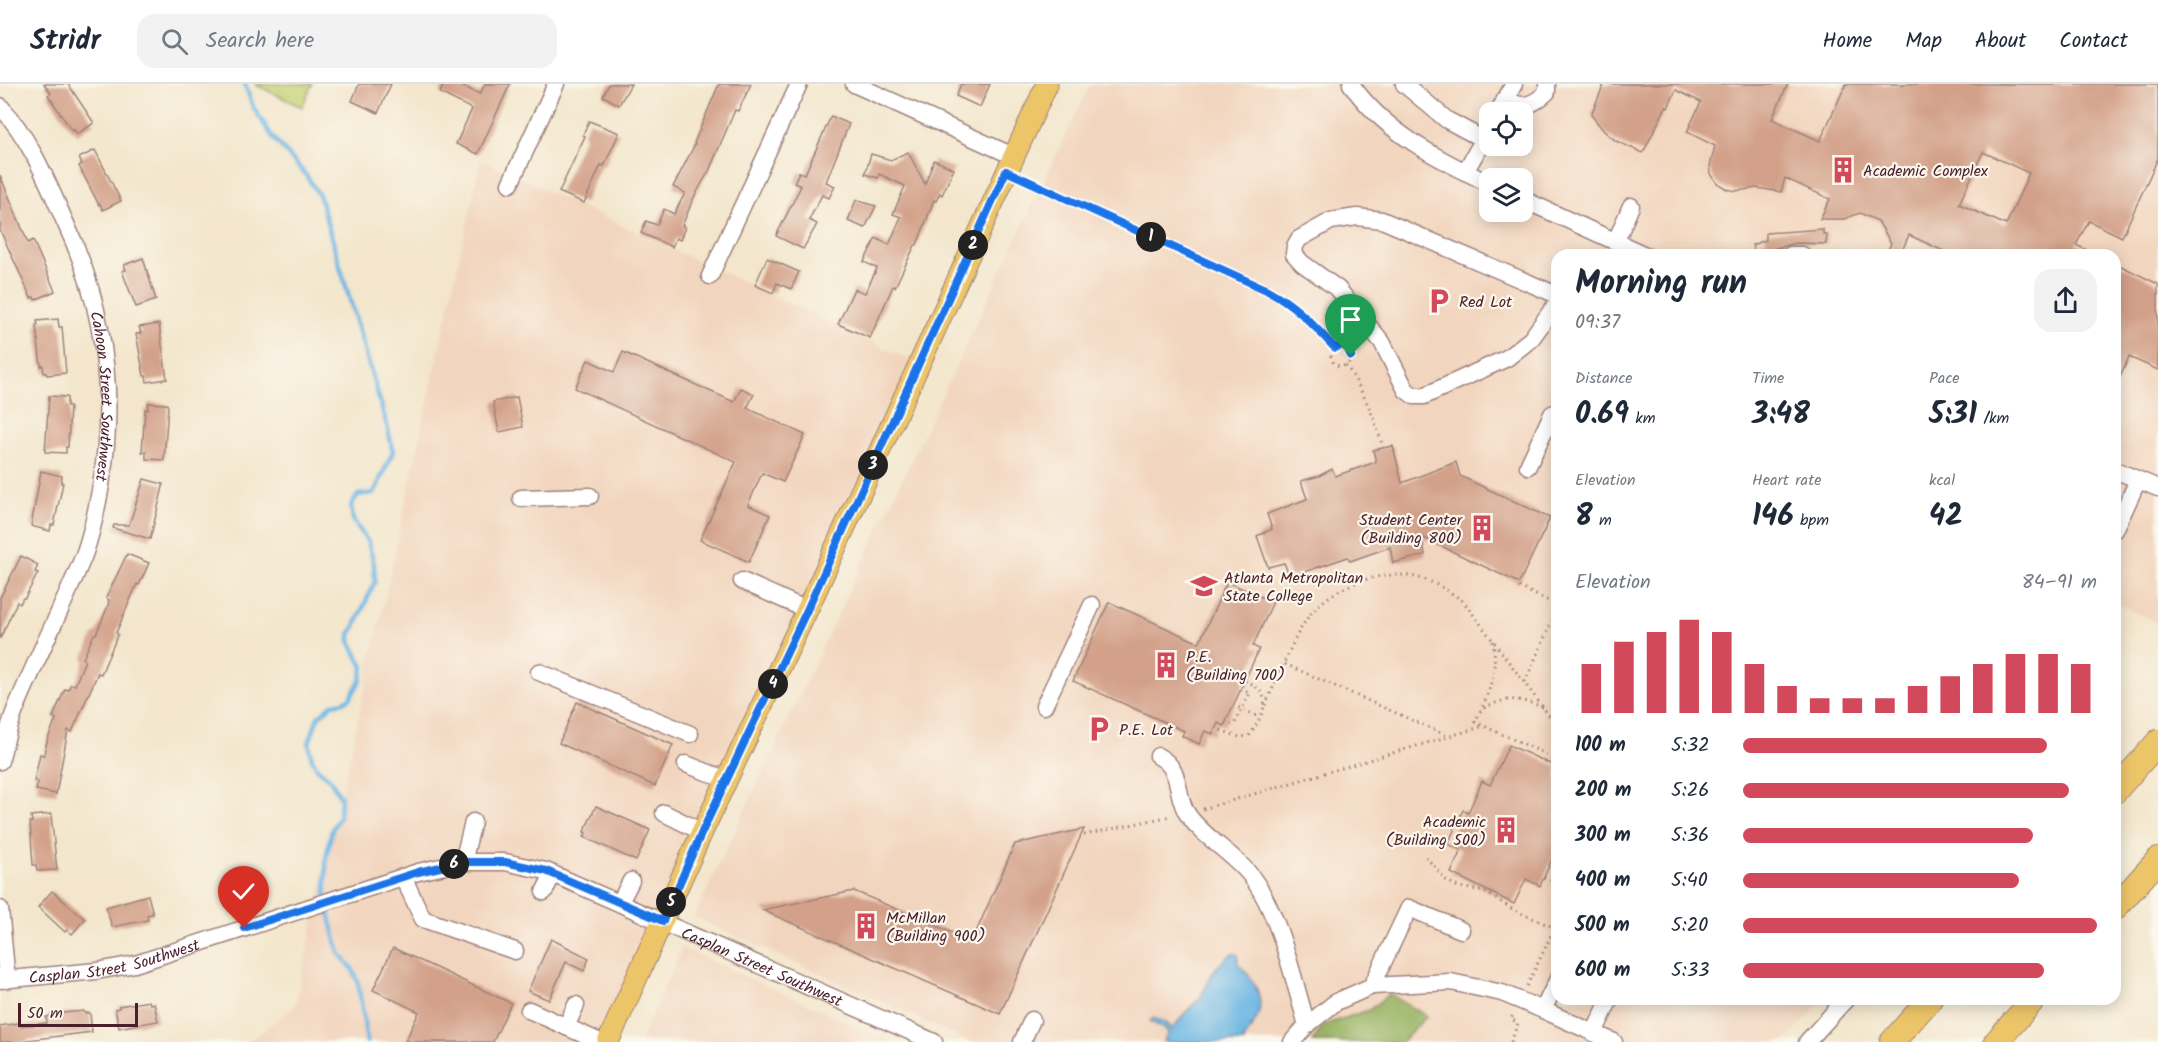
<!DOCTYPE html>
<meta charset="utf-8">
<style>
:root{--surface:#fff;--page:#f2f2f3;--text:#1f2937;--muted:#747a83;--line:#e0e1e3;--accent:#d1495b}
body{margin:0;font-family:Kalam,sans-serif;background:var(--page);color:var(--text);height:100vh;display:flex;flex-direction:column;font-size:22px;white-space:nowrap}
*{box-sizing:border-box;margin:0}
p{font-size:20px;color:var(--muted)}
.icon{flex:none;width:33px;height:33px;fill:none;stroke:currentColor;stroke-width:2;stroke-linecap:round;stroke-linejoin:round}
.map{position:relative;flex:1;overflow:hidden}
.side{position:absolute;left:1551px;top:165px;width:570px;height:756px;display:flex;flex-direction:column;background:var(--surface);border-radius:18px;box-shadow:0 3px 15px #0003}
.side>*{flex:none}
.controls{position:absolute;left:1479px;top:18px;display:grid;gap:12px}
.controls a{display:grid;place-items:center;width:54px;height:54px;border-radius:12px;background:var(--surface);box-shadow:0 3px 15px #0003;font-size:30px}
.scale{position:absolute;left:18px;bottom:15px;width:120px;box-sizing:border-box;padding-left:6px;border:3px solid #4a1f2b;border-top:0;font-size:16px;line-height:21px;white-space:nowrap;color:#4a1f2b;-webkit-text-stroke:4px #fbf7ec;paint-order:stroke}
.pin{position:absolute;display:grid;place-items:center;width:51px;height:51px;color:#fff;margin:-62px -26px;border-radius:50% 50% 50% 0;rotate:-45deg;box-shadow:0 0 6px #0007}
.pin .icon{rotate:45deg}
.km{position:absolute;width:30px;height:30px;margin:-15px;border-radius:50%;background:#222;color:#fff;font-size:16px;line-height:30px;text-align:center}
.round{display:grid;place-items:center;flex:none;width:63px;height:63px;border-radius:18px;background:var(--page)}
.head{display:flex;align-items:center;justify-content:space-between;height:102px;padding:0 24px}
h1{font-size:33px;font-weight:600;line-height:45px}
.figures{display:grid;grid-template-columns:repeat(3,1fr);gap:9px;height:102px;padding:6px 24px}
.figures div{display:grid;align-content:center}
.figures b{font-size:30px;font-weight:600}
.figures small{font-size:16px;font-weight:400}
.figures p{font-size:16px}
.chart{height:168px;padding:12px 24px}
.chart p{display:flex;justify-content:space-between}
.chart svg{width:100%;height:108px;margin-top:6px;stroke:var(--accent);stroke-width:6}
ul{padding:0 24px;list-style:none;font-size:20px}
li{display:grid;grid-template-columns:96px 72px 1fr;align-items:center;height:45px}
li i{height:15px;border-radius:8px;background:var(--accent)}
header{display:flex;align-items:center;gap:36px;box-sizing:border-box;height:84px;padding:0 30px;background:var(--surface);border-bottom:2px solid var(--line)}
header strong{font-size:28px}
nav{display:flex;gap:33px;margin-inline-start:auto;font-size:21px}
.search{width:420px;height:54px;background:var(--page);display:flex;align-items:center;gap:15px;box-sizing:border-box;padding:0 21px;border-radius:18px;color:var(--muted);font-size:22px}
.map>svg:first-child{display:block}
.built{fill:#f2d5be;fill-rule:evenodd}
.green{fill:#c3d375;stroke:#867950;stroke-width:1.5}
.forest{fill:#9ab566;stroke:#726a48;stroke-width:1.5}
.water{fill:#6ab6e3;stroke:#5a6a87;stroke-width:1.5}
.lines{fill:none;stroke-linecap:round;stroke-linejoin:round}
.stream{stroke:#6ab6e3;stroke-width:4.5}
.building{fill:#d3a189;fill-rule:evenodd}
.minor-casing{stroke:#9e827c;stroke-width:19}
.major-casing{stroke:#9e827c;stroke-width:23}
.highway-casing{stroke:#9e827c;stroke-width:26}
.path{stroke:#9e827c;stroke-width:3;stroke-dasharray:1.5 4.5;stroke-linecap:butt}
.minor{stroke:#fff;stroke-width:16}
.major{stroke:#edc569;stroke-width:21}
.highway{stroke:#edc569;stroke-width:24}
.route-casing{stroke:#fff;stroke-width:12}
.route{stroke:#1a73e8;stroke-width:8}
.labels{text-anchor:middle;stroke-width:4.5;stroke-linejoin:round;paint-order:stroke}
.poi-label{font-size:16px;fill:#4a1f2b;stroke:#fbf7ec;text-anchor:start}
.street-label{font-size:16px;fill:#4a1f2b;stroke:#fbf7ec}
</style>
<header>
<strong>Stridr</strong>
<div class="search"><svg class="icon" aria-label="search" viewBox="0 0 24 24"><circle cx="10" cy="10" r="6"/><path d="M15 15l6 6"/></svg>Search here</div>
<nav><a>Home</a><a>Map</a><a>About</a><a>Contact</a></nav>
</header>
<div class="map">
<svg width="2158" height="958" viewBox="0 0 2158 958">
<rect width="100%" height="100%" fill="#fbf7ec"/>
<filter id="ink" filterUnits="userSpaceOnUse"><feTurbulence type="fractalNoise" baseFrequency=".0167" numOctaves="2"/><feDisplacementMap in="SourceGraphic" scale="12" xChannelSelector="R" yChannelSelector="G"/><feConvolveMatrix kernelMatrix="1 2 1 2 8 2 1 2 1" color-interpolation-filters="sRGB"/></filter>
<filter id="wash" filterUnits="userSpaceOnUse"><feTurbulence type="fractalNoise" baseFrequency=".008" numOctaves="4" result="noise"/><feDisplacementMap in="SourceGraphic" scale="24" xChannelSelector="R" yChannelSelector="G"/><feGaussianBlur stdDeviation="1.35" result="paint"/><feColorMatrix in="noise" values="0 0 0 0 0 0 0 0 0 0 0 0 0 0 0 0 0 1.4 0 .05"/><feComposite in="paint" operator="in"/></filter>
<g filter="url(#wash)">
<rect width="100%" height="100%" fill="#f3e6cc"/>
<g class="built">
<path d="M 1090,0 L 2158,0 L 2158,539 L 2115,519 L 2115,171 L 1557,171 L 1557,915 L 1823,915 L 1785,958 L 971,958 L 694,833 ZM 1490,28 L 1522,28 L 1522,62 L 1490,62 ZM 1490,94 L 1522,94 L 1522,128 L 1490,128 Z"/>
<path d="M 481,76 L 923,282 L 607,958 L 248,958 L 295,922 Z"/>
<path d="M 682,864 L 891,958 L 640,958 Z"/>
</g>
<path class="green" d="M 254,0 L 312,0 L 302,23 Z"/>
<path class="forest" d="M 1389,910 L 1427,932 L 1401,958 L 1312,958 L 1324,941 L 1369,926 Z"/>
<path class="water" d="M 1232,869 L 1238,871 L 1238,880 C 1251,892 1263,909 1259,928 C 1257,939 1246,947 1244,958 L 1163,958 L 1169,948 L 1150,937 L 1153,934 L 1165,938 L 1173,945 L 1185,929 L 1200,914 L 1215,885 Z"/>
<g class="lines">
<g class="stream">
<path d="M 245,0 L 253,23 L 274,55 L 306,91 L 319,111 L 388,345 L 393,368 L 374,409 L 358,411 L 351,421 L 353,436 L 368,458 L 374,480 L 375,497 L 355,542 L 350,550 L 350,557 L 363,583 L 361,595 L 350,614 L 344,618 L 333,620 L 318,633 L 309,659 L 312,675 L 318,685 L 330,695 L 341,714 L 339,733 L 332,746 L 326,774 L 326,813"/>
<path d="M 327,821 L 339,869 L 352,884 L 358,898 L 367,958"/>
</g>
</g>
<g id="blocks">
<g class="building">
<path d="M 44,0 L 68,0 L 94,39 L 77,50 L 74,45 L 72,47 L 48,11 L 51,9 Z"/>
<path d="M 359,0 L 391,0 L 378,29 L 352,17 Z"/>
<path d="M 444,0 L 457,0 L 480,10 L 485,0 L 510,0 L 478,70 L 456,60 L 472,25 L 440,9 Z"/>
<path d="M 609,0 L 631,0 L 619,21 L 603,12 Z"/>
<path d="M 719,0 L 751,0 L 738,27 L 735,26 L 709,87 L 694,113 L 682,142 L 685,143 L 680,156 L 676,154 L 672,163 L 641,149 L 646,137 L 657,141 L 664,125 L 674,130 L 685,109 L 673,103 L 695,60 L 694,59 Z"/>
<path d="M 961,0 L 990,0 L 980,23 L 956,12 Z"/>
<path d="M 1604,0 L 1788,0 L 1772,35 L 1820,57 L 1846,0 L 2158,0 L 2158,74 L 2122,153 L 2089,137 L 2076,161 L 2097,171 L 1952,171 L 1909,151 L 1900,171 L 1886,171 L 1891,159 L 1878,137 L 1860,129 L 1844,135 L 1820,135 L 1830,115 L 1785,94 L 1781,108 L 1757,104 L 1735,107 L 1727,105 L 1717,99 L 1711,90 L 1710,82 L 1715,62 L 1687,48 L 1701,18 L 1676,6 L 1668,24 L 1666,23 L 1643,69 L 1616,57 L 1604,47 L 1591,31 ZM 1983,68 L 2029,89 L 2006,141 L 1959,120 Z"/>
<path d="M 831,32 L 849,40 L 826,98 L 835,102 L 829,114 L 822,111 L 809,136 L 817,140 L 803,165 L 776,152 L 801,102 L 794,99 L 799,88 L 805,90 Z"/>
<path d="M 589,37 L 619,49 L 604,82 L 601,81 L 584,119 L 559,108 L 585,52 L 583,51 Z"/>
<path d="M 95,66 L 121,117 L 103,126 L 100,120 L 99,121 L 79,82 L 82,80 L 79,74 Z"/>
<path d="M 908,68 L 925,100 L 934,76 L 954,85 L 942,111 L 940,109 L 936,117 L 934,116 L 917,161 L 915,161 L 895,203 L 893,202 L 870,254 L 838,240 L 854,205 L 865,209 L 877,184 L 864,178 L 876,154 L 889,161 L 901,133 L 893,130 L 905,102 L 879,90 L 878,94 L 865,90 L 871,70 L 891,76 Z"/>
<path d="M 0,91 L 28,159 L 33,156 L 55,207 L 35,216 L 34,213 L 31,214 L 0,146 Z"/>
<path d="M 856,116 L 876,122 L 865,144 L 848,137 Z"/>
<path d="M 1823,145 L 1823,150 L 1827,150 L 1826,160 L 1795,159 L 1755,170 L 1752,161 L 1766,156 L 1766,149 Z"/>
<path d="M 143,174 L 156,216 L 136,223 L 122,187 L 126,186 L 124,181 Z"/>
<path d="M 767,174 L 799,188 L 791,205 L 777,199 L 773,209 L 755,201 Z"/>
<path d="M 2115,179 L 2158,200 L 2158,286 L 2129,273 L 2115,304 Z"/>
<path d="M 58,235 L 59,243 L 62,243 L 66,289 L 47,291 L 46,289 L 44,289 L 43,281 L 41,282 L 36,241 L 38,241 L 37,237 Z"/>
<path d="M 159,240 L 167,295 L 147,298 L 146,292 L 144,292 L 136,250 L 141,249 L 139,243 Z"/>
<path d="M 623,268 L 734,318 L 741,304 L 754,310 L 747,324 L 805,351 L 783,398 L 762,389 L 748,421 L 770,431 L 749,478 L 700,456 L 736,378 L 575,304 L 588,276 L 614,288 Z"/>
<path d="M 49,312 L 67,313 L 67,322 L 70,322 L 68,363 L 66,363 L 66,369 L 45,368 Z"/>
<path d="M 517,313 L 523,343 L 499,348 L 493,318 Z"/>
<path d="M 148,319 L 167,320 L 168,323 L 164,376 L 146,375 L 146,368 L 142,368 L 145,325 L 148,326 Z"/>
<path d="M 1393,362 L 1402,399 L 1456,378 L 1460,392 L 1550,434 L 1519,499 L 1422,453 L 1425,471 L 1393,479 L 1390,463 L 1350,477 L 1348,473 L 1290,493 L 1284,479 L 1268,483 L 1257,452 L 1272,445 L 1267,430 L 1307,415 L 1301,397 L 1319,392 L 1332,385 L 1335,392 L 1376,378 L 1373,366 Z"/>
<path d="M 41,387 L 62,392 L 61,399 L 63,399 L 54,441 L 51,441 L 50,447 L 31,442 Z"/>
<path d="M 144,395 L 163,400 L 163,403 L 150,455 L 113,444 L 114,441 L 129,441 Z"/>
<path d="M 127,470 L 149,479 L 139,501 L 137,500 L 116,549 L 118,550 L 101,590 L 98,589 L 72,648 L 68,646 L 56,710 L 36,706 L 38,698 L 34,697 L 40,670 L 44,671 L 47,657 L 56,635 L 53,633 L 65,605 L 68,606 L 71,600 L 75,601 L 85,576 L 83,575 L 94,550 L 96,550 L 108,522 L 109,516 L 106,514 Z"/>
<path d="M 21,472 L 38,481 L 35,488 L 38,489 L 25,514 L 23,514 L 20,520 L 17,518 L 0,555 L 0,514 Z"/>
<path d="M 1227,498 L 1273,518 L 1253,562 L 1259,565 L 1224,642 L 1218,639 L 1213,650 L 1205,647 L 1199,660 L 1182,652 L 1184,647 L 1073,597 L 1109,518 L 1199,559 Z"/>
<path d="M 577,618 L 673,661 L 655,702 L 559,659 Z"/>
<path d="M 1509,661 L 1557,683 L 1557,764 L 1540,802 L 1526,795 L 1514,820 L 1451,789 L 1461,766 L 1448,760 L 1463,726 L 1468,729 L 1482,697 L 1490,701 Z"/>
<path d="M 596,722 L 650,746 L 636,777 L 584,753 L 586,749 L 584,748 Z"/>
<path d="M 51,730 L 57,786 L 37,787 L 36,781 L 33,781 L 30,738 L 32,738 L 31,732 Z"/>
<path d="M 1084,745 L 1000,930 L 762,826 L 854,807 L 972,857 L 1015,760 Z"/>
<path d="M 52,807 L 85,835 L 72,850 L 67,846 L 65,848 L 38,823 Z"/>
<path d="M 148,811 L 153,830 L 147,831 L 148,836 L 112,843 L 106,823 Z"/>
<path d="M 551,855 L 589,874 L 584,887 L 566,878 L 549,916 L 528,907 Z"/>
<path d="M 393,864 L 511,919 L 493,958 L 405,958 L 419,928 L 373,906 Z"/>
<path d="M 149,917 L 150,920 L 154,919 L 158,937 L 119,944 L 115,925 L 119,924 L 119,922 Z"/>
<path d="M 84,927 L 84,929 L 90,929 L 92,948 L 27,956 L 28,958 L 0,958 L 0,942 L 19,939 L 20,942 L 47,939 L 46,933 L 51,932 L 51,930 Z"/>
</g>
</g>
</g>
<g filter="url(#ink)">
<use href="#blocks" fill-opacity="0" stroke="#9e827c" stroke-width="1.5"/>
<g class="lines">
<g class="minor-casing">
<g id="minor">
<path d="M 854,0 L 1013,72"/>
<path d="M 1351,0 C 1384,48 1438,75 1490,100"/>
<path d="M 1404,0 L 1447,36 L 1490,59"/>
<path d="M 1507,14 C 1521,27 1535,20 1547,8 L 1547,0"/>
<path id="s1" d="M 0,22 C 31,55 48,100 66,140 C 104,222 116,311 101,401 C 97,424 92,449 84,471 C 63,523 37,573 16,624 C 9,641 5,659 0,677"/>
<path d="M 1498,28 L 1514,0"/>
<path d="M 1465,88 L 1490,44"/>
<path d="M 510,100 L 556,0"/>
<path d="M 1522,115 L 1645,171"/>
<path d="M 1616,157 L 1631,122"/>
<path d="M 1791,171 L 1802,171"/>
<path d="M 710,192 L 799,0"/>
<path d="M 1557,211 L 1382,136 L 1357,133 L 1331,137 L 1299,155 L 1295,162 L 1294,170 L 1302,179 L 1338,205 L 1382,258 L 1406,306 L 1414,312 L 1424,312 L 1507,274 L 1531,255 L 1557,219"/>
<path d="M 1528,382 L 1552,330 L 1557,328"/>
<path d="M 2115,386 L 2158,404"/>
<path d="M 521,414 L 590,412"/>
<path d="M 2115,446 L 2138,396"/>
<path d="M 742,497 L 807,526"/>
<path d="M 539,588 L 690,650"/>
<path d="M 1044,622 L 1092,521"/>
<path d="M 1158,672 C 1184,686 1174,711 1188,731 C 1205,755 1233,769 1251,792 C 1280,830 1293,895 1307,941 L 1292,958"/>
<path d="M 686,680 L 727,696"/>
<path d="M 664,729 L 702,748"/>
<path d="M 463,778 L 473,738"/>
<path d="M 403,793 L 423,835 L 515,867"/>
<path d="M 544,808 L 553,790"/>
<path d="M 620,818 L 631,797"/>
<path d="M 0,825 L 7,896"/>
<path id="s2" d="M 0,896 L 97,887 L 135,880 L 418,788 L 463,778 L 505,778 L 546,787 L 934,958"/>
<path d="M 1557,897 L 1543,926 L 1614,958"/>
<path d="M 1372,902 L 1451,898 L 1502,909 L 1543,926"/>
<path d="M 529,926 L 600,958"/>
<path d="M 1307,941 L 1336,918 L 1372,902 L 1409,824 L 1461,846"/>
<path d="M 566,943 L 576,921"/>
<path d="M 1594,949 L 1610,915"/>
<path d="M 1022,958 L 1032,936"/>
<path d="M 1807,958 L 1846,915"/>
</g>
</g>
<g class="major-casing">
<path id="major" d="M 608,958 L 702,748 L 807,526 L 1047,0"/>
</g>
<g class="highway-casing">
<g id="highway">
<path d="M 2115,707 L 2158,658"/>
<path d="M 2115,824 L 2158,776"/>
<path d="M 1892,958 L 1930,915"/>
<path d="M 1996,958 L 2034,915"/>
</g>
</g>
<g class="path">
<path d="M 1024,95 L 1269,207 C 1297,222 1313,241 1335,264"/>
<circle cx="1341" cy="272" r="10"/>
<path d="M 1346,281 C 1363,307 1374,332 1383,363"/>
<path d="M 1519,503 L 1557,521"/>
<path d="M 1493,557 C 1498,588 1489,611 1475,638 L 1557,675"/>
<path d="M 1285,580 L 1448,652"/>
<path d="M 1525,598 L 1557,526"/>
<path d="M 1233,621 L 1259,633"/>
<path d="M 1265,621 C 1278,595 1295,547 1313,527 C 1338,499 1387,483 1423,495 C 1438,500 1450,508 1463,517 L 1557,642"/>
<path d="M 1484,624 C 1508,612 1517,614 1543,623"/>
<path d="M 1225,638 L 1234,641 L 1250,609 L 1240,606"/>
<path d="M 1215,644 L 1239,653 L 1249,652 C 1263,631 1276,610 1246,597"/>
<path d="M 1203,725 L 1484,642"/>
<path d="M 1084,751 L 1171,732"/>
<path d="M 1426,773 L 1446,796 L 1456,802 L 1485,808 L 1514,826 L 1555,844"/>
<path d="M 1544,793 L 1557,799"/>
<path d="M 1527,902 L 1557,839"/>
<path d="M 1511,958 L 1518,939 L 1511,935 L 1513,931"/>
</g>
<use href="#minor" class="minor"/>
<use href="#major" class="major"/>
<use href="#highway" class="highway"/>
</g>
</g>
<g class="lines" filter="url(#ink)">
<g class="route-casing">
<path id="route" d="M 244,844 L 418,788 L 463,778 L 505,778 L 546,787 L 663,837 L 702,748 L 807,526 L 1006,87 L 1269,207 C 1297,222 1313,241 1335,264 L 1341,261 L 1347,263 L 1351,272"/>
</g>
<use href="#route" class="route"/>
</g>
<defs>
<g id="building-bare" transform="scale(2.07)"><path d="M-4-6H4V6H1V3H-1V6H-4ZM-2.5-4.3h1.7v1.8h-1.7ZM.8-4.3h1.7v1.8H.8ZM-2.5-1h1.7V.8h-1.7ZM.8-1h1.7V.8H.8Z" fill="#d1495b" stroke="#fbf7ec" stroke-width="2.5" paint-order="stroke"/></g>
<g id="parking-bare" transform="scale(2.07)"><path d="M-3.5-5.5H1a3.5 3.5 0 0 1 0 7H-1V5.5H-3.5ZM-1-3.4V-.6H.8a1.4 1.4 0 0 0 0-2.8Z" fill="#d1495b" stroke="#fbf7ec" stroke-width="2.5" paint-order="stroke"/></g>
<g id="university-bare" transform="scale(2.07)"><path d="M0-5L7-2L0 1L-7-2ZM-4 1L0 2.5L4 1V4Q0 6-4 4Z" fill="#d1495b" stroke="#fbf7ec" stroke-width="2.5" paint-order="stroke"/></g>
</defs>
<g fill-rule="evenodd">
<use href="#building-bare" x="1843" y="86"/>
<use href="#parking-bare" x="1439" y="217"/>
<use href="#building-bare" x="1482" y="444"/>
<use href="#university-bare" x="1204" y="502"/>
<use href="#building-bare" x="1166" y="581"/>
<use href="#parking-bare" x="1099" y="645"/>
<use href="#building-bare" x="1506" y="746"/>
<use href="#building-bare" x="866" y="842"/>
</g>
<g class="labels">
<g class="poi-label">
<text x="1863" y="92">Academic Complex</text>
<text x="1459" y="223">Red Lot</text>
<text x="1462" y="441" text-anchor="end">Student Center<tspan x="1462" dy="18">(Building 800)</tspan></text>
<text x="1224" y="499">Atlanta Metropolitan<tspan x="1224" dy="18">State College</tspan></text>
<text x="1186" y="578">P.E.<tspan x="1186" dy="18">(Building 700)</tspan></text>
<text x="1119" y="651">P.E. Lot</text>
<text x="1486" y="743" text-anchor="end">Academic<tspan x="1486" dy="18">(Building 500)</tspan></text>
<text x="886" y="839">McMillan<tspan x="886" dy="18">(Building 900)</tspan></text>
</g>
<g class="street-label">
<text dy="6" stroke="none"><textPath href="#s1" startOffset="314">Cahoon Street Southwest</textPath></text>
<text dy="6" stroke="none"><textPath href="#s2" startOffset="116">Casplan Street Southwest</textPath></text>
<text dy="6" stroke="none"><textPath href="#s2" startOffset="800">Casplan Street Southwest</textPath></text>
</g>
</g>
</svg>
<div class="controls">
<a><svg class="icon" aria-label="locate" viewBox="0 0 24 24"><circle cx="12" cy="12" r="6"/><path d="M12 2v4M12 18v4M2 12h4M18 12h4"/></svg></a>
<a><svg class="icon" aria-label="layers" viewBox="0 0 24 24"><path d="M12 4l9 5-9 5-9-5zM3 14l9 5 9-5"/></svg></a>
</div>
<div class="scale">50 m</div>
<div class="pin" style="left:1351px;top:272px;background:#1e9e55"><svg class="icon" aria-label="arrive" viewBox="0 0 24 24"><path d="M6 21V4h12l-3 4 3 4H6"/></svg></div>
<div class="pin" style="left:244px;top:844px;background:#d93025"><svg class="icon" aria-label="check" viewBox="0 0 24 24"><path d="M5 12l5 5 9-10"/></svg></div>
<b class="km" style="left:1151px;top:153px">1</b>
<b class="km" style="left:973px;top:161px">2</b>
<b class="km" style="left:873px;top:381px">3</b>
<b class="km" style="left:773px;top:600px">4</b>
<b class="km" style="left:671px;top:818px">5</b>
<b class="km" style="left:454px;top:780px">6</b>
<section class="side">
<div class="head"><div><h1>Morning run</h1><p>09:37</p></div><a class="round"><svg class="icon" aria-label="share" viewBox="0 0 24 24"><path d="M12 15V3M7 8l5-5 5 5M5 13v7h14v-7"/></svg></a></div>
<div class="figures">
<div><p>Distance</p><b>0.69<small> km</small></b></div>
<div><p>Time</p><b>3:48</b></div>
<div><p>Pace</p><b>5:31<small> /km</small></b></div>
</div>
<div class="figures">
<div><p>Elevation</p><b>8<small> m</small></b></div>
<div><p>Heart rate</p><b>146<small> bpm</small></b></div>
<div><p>kcal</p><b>42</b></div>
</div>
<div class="chart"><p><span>Elevation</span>84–91 m</p>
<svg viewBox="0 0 160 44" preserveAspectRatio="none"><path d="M5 44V24M15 44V15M25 44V11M35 44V6M45 44V11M55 44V24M65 44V33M75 44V38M85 44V38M95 44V38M105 44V33M115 44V29M125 44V24M135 44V20M145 44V20M155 44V24"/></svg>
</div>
<ul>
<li><b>100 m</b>5:32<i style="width:86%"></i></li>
<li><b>200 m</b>5:26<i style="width:92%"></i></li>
<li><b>300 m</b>5:36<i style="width:82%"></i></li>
<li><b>400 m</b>5:40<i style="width:78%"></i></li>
<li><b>500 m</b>5:20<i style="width:100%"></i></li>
<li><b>600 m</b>5:33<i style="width:85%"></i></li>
</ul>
</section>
</div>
